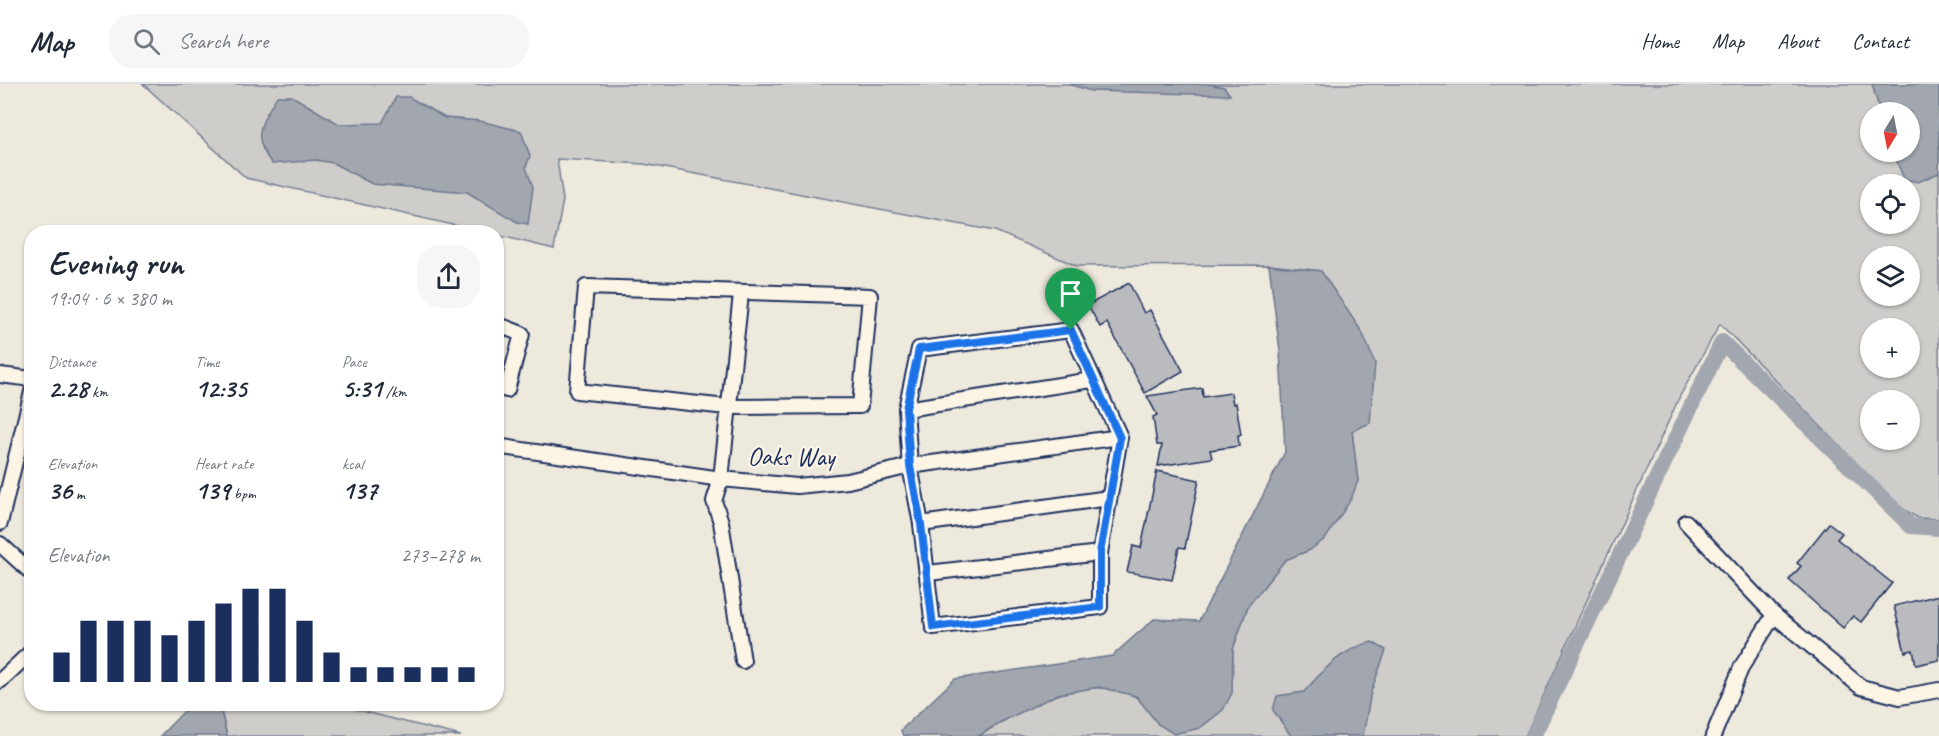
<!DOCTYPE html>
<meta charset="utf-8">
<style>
:root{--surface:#fff;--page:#f6f6f7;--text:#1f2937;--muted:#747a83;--line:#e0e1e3;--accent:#1b2f5e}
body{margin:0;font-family:Caveat,sans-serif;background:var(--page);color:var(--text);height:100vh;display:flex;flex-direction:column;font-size:22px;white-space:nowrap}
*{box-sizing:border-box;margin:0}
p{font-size:20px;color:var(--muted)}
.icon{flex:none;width:33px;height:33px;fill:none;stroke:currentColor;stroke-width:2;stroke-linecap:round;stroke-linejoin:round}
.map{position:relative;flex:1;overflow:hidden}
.side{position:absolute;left:24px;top:141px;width:480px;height:486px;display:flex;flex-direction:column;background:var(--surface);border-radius:24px;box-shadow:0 2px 4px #0004}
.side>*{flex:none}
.needle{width:39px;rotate:190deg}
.controls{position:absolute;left:1860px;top:18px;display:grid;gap:12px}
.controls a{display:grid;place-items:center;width:60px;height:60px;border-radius:50%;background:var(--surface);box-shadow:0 2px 4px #0004;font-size:30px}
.pin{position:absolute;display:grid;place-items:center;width:51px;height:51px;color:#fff;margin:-62px -26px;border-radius:50% 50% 50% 0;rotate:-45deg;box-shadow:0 0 6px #0007}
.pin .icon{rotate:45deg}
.round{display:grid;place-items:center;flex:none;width:63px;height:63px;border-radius:24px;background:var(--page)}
.headline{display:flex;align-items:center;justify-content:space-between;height:102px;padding:0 24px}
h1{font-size:33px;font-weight:700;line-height:45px}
.stats{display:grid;grid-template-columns:repeat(3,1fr);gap:9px;height:102px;padding:6px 24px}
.stats div{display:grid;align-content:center}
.stats b{font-size:26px;font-weight:700}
.stats small{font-size:16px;font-weight:400}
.stats p{font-size:16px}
.chart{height:168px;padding:12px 24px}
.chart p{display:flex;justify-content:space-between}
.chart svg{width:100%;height:108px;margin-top:6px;stroke:var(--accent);stroke-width:6}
header{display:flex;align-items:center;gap:36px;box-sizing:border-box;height:84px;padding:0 30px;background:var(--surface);border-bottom:2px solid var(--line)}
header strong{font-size:28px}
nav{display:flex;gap:33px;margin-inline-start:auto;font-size:21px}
.search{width:420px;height:54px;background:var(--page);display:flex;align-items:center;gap:15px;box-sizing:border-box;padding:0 21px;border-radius:24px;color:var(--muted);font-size:22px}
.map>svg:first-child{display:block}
.green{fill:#cfcdca;stroke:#757e94;stroke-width:1.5;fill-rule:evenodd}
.water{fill:#a2a7af;stroke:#6c778f;stroke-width:1.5}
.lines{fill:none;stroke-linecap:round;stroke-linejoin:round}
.canal{stroke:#a2a7af;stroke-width:16}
.building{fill:#babbbe;stroke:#1b2f5e;stroke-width:1.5}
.minor-casing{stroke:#1b2f5e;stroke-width:18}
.minor{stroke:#fcf5e5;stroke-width:14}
.route-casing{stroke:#fff;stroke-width:12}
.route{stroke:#1a73e8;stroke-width:8}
.labels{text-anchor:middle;stroke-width:4.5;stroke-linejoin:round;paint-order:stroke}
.street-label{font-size:26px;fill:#1b2f5e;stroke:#fcf5e5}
</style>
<header>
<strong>Map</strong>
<div class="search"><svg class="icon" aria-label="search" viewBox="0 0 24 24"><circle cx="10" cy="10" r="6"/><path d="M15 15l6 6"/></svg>Search here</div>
<nav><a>Home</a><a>Map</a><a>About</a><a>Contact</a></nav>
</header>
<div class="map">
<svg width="1939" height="652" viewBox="0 0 1939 652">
<rect width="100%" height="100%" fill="#eee9dd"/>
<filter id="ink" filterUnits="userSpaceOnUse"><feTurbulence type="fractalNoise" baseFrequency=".0167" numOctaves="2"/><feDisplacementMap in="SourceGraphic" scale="12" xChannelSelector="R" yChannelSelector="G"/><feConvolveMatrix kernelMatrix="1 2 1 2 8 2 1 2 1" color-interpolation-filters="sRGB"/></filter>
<g filter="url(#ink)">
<g class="green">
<path d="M 143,0 L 1939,0 L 1939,435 L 1918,434 L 1900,423 L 1720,240 L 1680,312 L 1525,652 L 979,652 C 1021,625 1083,587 1134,612 C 1143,616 1152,632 1158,640 L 1232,609 L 1233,565 L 1248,522 L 1285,476 L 1310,466 L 1358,397 L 1352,347 L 1321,187 L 1269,181 L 1077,182 L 995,147 L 644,80 L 557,75 L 563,116 L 554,165 L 497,151 L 496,148 L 484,148 L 246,94 ZM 1870,28 L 1910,28 L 1910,68 L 1870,68 ZM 1870,100 L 1910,100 L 1910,140 L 1870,140 ZM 1870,172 L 1910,172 L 1910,212 L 1870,212 ZM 1870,244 L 1910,244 L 1910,284 L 1870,284 ZM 1870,316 L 1910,316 L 1910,356 L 1870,356 Z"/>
<path d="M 229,620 L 334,620 L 461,652 L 227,652 L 220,623 Z"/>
</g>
<g class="water">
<path d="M 1068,0 L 1208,0 L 1224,3 L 1230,11 L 1091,7 Z"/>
<path d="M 1872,0 L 1939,0 L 1939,89 L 1918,98 L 1904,95 L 1893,68 L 1910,68 L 1910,28 L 1880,28 Z"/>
<path d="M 277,12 L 292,12 L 339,40 L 382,39 L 396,13 L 409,13 L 445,34 L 480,37 L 521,47 L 530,72 L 526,83 L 533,103 L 528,140 L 517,138 L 467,108 L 372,100 L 333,79 L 316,76 L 272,80 C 250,51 261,40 277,12 Z"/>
<path d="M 1269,181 L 1321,187 L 1362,248 L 1375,279 L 1370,339 L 1352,347 L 1358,397 L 1351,415 L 1326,454 L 1310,466 L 1285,476 L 1248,522 L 1233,565 L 1232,609 L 1223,626 L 1200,644 L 1174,650 L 1158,640 L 1136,612 L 1099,603 L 1058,610 L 999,639 L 979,652 L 903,652 L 901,646 L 955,595 L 1112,572 L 1154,535 L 1199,537 L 1285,368 L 1280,267 Z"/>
<path d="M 1372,558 L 1386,566 L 1371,608 L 1363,652 L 1291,652 L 1273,626 L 1277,612 L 1304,608 C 1325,584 1342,565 1372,558 Z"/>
<path d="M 191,620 L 220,623 L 227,652 L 160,652 Z"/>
</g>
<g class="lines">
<path class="canal" d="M 1533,652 L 1722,258 L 1911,442 L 1939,444"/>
</g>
<g class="building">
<path d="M 1129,199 L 1144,229 L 1150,226 L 1183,287 L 1145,309 L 1107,239 L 1100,243 L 1088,221 Z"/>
<path d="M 1202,304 L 1203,313 L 1231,309 L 1233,320 L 1236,319 L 1241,351 L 1238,351 L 1239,362 L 1210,366 L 1212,374 L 1158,382 L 1162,361 L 1157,361 L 1153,333 L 1157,331 L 1147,312 Z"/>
<path d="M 1157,387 L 1199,396 L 1185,464 L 1179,463 L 1172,496 L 1127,488 L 1133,462 L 1141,464 Z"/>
<path d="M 1829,439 L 1842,449 L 1837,455 L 1892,499 L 1861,538 L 1853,532 L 1843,544 L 1789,496 L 1801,482 L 1797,479 Z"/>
<path d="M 1939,511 L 1939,576 L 1916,581 L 1913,566 L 1905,568 L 1894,522 Z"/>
</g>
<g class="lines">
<g class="minor-casing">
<g id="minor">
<path d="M 586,203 L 870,212 L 860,322 L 727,323 L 577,307 Z"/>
<path d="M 741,210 L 721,395 L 714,417 L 721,438 L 743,577"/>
<path d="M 496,240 L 522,250 L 507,306 L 496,303"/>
<path d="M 1071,246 L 1120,353 L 1100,469 L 1100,523 L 933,543 L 921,440 L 910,382 L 906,325 L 919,265 Z"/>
<path d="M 0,291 L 32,295"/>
<path d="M 906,325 L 1092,296"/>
<path d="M 496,362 L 721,395 L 797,402 L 848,397 L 910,382 L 1120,353"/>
<path d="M 1686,438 L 1774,531 L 1861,603 L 1900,613 L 1939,606"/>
<path d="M 0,439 L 32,308"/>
<path d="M 921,440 L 1109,414"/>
<path d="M 0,460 L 32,489"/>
<path d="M 928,489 L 1100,469"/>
<path d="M 0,597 L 32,567"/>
<path d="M 1713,652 L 1742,582 L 1774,531"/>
</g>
</g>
<use href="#minor" class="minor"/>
</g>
</g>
<g class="lines" filter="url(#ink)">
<g class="route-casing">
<path id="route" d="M 1071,246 L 1120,354 L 1100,469 L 1100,523 L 933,543 L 921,440 L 910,382 L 906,325 L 919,265 Z"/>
</g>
<use href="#route" class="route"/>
</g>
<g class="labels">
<g class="street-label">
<text x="791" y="381">Oaks Way</text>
</g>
</g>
</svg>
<div class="controls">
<a><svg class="needle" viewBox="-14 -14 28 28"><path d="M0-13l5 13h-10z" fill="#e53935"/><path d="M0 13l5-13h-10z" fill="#747a83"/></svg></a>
<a><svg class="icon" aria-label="locate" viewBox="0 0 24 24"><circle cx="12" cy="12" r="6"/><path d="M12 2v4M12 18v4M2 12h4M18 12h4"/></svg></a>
<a><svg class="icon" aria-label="layers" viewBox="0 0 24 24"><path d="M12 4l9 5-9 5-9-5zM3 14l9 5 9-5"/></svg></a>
<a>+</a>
<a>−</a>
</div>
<div class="pin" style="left:1071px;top:246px;background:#1e9e55"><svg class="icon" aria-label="arrive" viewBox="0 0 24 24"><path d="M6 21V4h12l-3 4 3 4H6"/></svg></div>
<section class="side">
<div class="headline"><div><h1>Evening run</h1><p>19:04 · 6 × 380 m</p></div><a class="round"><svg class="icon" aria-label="share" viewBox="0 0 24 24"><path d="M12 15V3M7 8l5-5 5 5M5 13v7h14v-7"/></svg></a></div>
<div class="stats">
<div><p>Distance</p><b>2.28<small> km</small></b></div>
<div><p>Time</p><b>12:35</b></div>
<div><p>Pace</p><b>5:31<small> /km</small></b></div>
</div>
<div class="stats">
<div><p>Elevation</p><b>36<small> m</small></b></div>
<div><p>Heart rate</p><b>139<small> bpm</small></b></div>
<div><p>kcal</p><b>137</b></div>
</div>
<div class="chart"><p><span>Elevation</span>273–278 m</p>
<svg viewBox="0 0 160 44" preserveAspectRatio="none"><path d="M5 44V32M15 44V19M25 44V19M35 44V19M45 44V25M55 44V19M65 44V12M75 44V6M85 44V6M95 44V19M105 44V32M115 44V38M125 44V38M135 44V38M145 44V38M155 44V38"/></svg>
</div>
</section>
</div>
